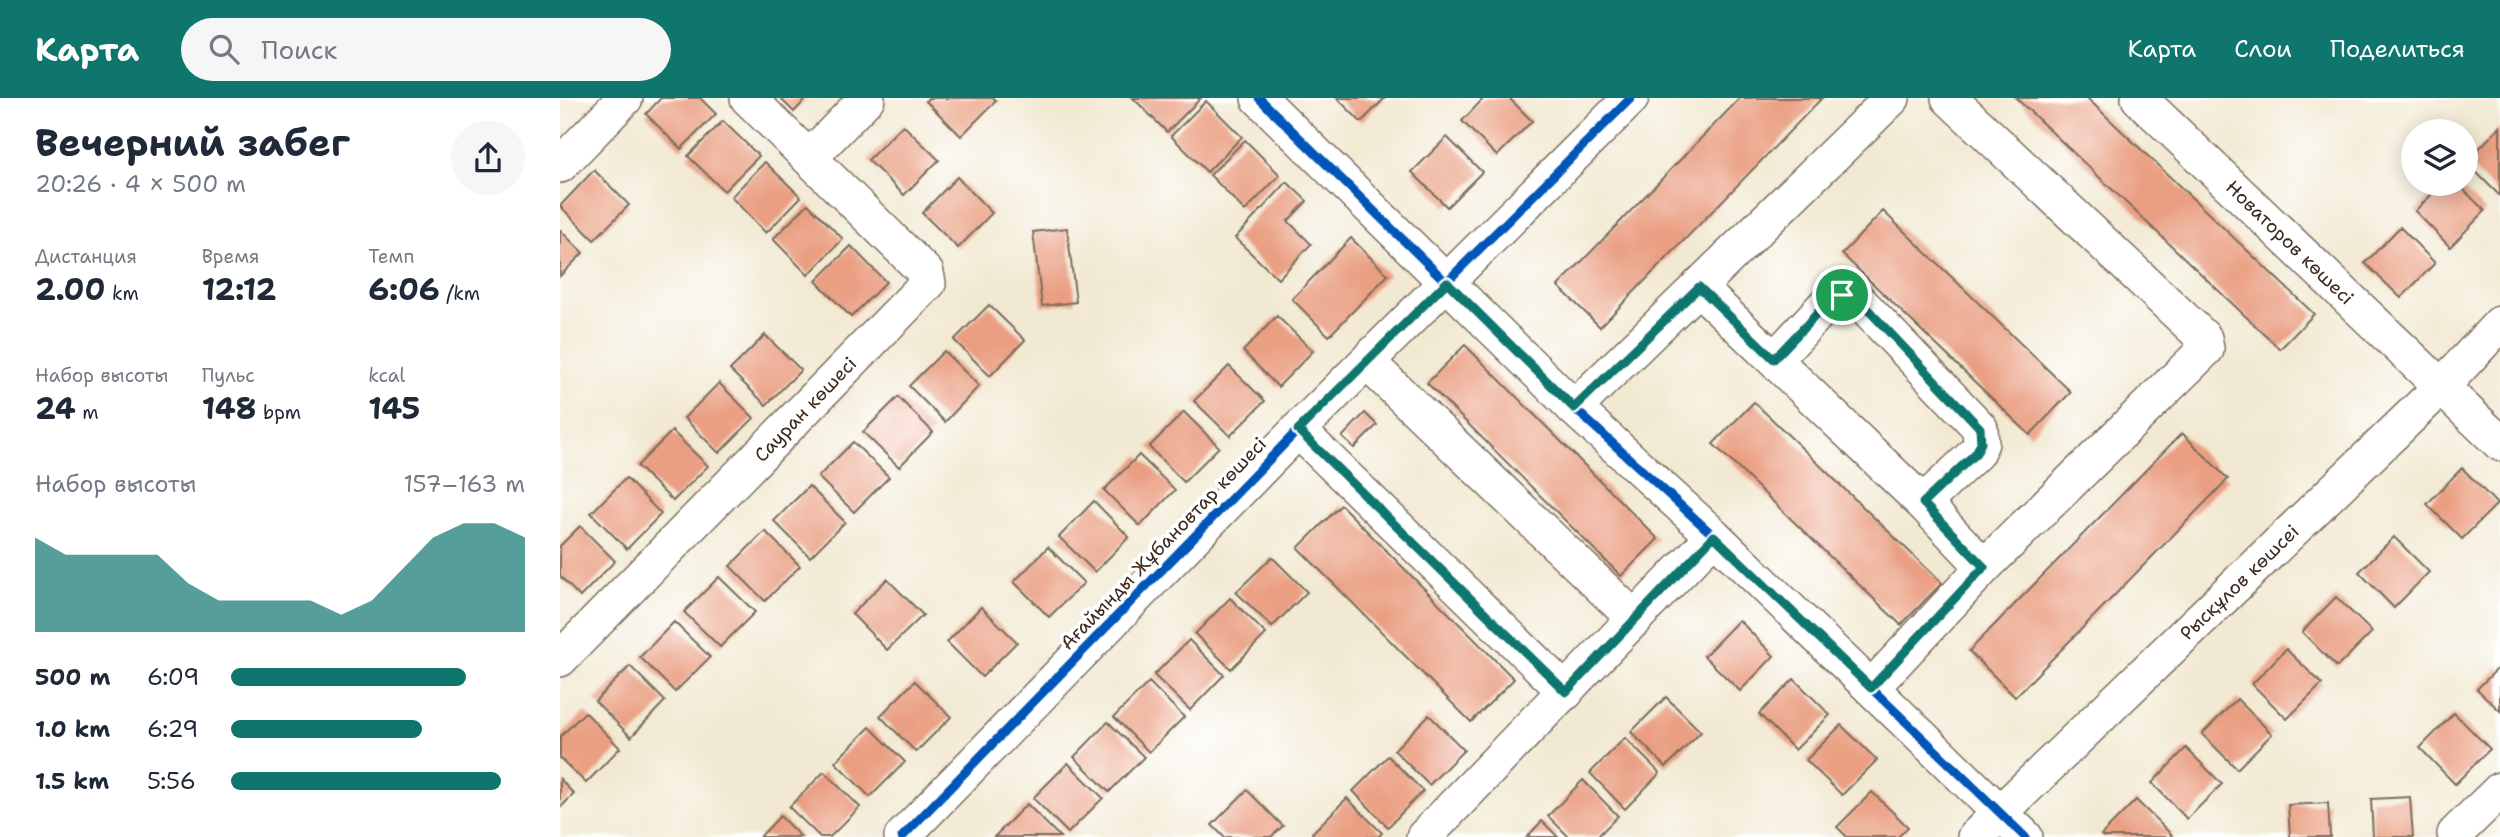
<!DOCTYPE html>
<html lang="ru">
<meta charset="utf-8">
<style>
:root{--surface:#fff;--page:#f6f6f7;--text:#1f2937;--muted:#747a83;--accent:#0f766e}
body{margin:0;font-family:"Shantell Sans",sans-serif;background:var(--page);color:var(--text);height:100vh;display:flex;flex-direction:column;font-size:26px;white-space:nowrap}
*{box-sizing:border-box;margin:0}
p{font-size:23px;color:var(--muted)}
.icon{flex:none;width:38px;height:38px;fill:none;stroke:currentColor;stroke-width:2;stroke-linecap:round;stroke-linejoin:round}
.map{position:relative;flex:1;overflow:hidden}
.panel{display:flex;flex-direction:column;background:var(--surface);width:560px}
.panel>*{flex:none}
.tools{position:absolute;left:1841px;top:21px;display:grid;gap:14px}
.tools a{display:grid;place-items:center;width:77px;height:77px;border-radius:50%;background:var(--surface);box-shadow:0 4px 18px #0003;font-size:35px}
.pin{position:absolute;display:grid;place-items:center;width:60px;height:60px;color:#fff;margin:-30px;border:4px solid #fff;border-radius:50%;box-shadow:0 2px 7px #0007}
.round{display:grid;place-items:center;flex:none;width:74px;height:74px;border-radius:37px;background:var(--page)}
.head{display:flex;align-items:center;justify-content:space-between;height:119px;padding:0 35px}
h1{font-size:38px;font-weight:700;line-height:52px}
.stats{display:grid;grid-template-columns:repeat(3,1fr);gap:10px;height:119px;padding:7px 35px}
.stats div{display:grid;align-content:center}
.stats b{font-size:30px;font-weight:700}
.stats small{font-size:19px;font-weight:400}
.stats p{font-size:19px}
.chart{height:196px;padding:14px 35px}
.chart p{display:flex;justify-content:space-between}
.chart svg{width:100%;height:126px;margin-top:7px;fill:var(--accent);opacity:.7}
ul{padding:0 35px;list-style:none;font-size:23px}
li{display:grid;grid-template-columns:112px 84px 1fr;align-items:center;height:52px}
li i{height:18px;border-radius:9px;background:var(--accent)}
header{display:flex;align-items:center;gap:42px;box-sizing:border-box;height:98px;padding:0 35px;background:var(--accent);color:#fff}
header strong{font-size:33px}
nav{display:flex;gap:38px;margin-inline-start:auto;font-size:24px}
.search{width:490px;height:63px;background:var(--page);display:flex;align-items:center;gap:18px;box-sizing:border-box;padding:0 24px;border-radius:38px;color:var(--muted);font-size:26px}
main{display:flex;flex:1;min-height:0}
.map>svg:first-child{display:block}
.building{fill:#ea9f82}
.lines{fill:none;stroke-linecap:round;stroke-linejoin:round}
.minor-casing{stroke:#7b6d5d;stroke-width:38}
.minor{stroke:#fff;stroke-width:35}
.cycleway-casing{stroke:#fff;stroke-width:13}
.cycleway{stroke:#0057b8;stroke-width:9}
.route-casing{stroke:#fff;stroke-width:14}
.route{stroke:#0f766e;stroke-width:9}
.labels{text-anchor:middle;stroke-width:7;stroke-linejoin:round;paint-order:stroke}
.street-label{font-size:19px;fill:#3b2a1e;stroke:#fff}
</style>
<header>
<strong>Карта</strong>
<div class="search"><svg class="icon" aria-label="search" viewBox="0 0 24 24"><circle cx="10" cy="10" r="6"/><path d="M15 15l6 6"/></svg>Поиск</div>
<nav><a>Карта</a><a>Слои</a><a>Поделиться</a></nav>
</header>
<main>
<section class="panel">
<div class="head"><div><h1>Вечерний забег</h1><p>20:26 · 4 × 500 m</p></div><a class="round"><svg class="icon" aria-label="share" viewBox="0 0 24 24"><path d="M12 15V3M7 8l5-5 5 5M5 13v7h14v-7"/></svg></a></div>
<div class="stats">
<div><p>Дистанция</p><b>2.00<small> km</small></b></div>
<div><p>Время</p><b>12:12</b></div>
<div><p>Темп</p><b>6:06<small> /km</small></b></div>
</div>
<div class="stats">
<div><p>Набор высоты</p><b>24<small> m</small></b></div>
<div><p>Пульс</p><b>148<small> bpm</small></b></div>
<div><p>kcal</p><b>145</b></div>
</div>
<div class="chart"><p><span>Набор высоты</span>157–163 m</p>
<svg viewBox="0 0 160 44" preserveAspectRatio="none"><path d="M0 44V11L10 17L20 17L30 17L40 17L50 27L60 33L70 33L80 33L90 33L100 38L110 33L120 22L130 11L140 6L150 6L160 11V44z"/></svg>
</div>
<ul>
<li><b>500 m</b>6:09<i style="width:80%"></i></li>
<li><b>1.0 km</b>6:29<i style="width:65%"></i></li>
<li><b>1.5 km</b>5:56<i style="width:92%"></i></li>
</ul>
</section>
<div class="map">
<svg width="1940" height="739" viewBox="0 0 1940 739">
<rect width="100%" height="100%" fill="#fff"/>
<filter id="ink" filterUnits="userSpaceOnUse"><feTurbulence type="fractalNoise" baseFrequency=".0143" numOctaves="2"/><feDisplacementMap in="SourceGraphic" scale="14" xChannelSelector="R" yChannelSelector="G"/><feConvolveMatrix kernelMatrix="1 2 1 2 8 2 1 2 1" color-interpolation-filters="sRGB"/></filter>
<filter id="wash" filterUnits="userSpaceOnUse"><feTurbulence type="fractalNoise" baseFrequency=".00686" numOctaves="4" result="noise"/><feDisplacementMap in="SourceGraphic" scale="28" xChannelSelector="R" yChannelSelector="G"/><feGaussianBlur stdDeviation="1.57" result="paint"/><feColorMatrix in="noise" values="0 0 0 0 0 0 0 0 0 0 0 0 0 0 0 0 0 1.4 0 .05"/><feComposite in="paint" operator="in"/></filter>
<g filter="url(#wash)">
<rect width="100%" height="100%" fill="#f2e9d2"/>
<g id="blocks">
<g class="building">
<path d="M 101,0 L 140,0 L 156,16 L 121,51 L 86,16 Z"/>
<path d="M 220,0 L 247,0 L 234,14 Z"/>
<path d="M 368,0 L 433,0 L 436,3 L 401,38 L 366,3 Z"/>
<path d="M 573,0 L 641,0 L 607,34 Z"/>
<path d="M 777,0 L 825,0 L 801,24 Z"/>
<path d="M 924,0 L 949,0 L 972,23 L 937,58 L 902,23 Z"/>
<path d="M 1180,0 L 1262,0 L 1040,229 L 998,188 Z"/>
<path d="M 1456,0 L 1527,0 L 1754,216 L 1720,251 Z"/>
<path d="M 646,3 L 682,39 L 647,74 L 611,38 Z"/>
<path d="M 163,23 L 199,58 L 164,93 L 128,58 Z"/>
<path d="M 343,27 L 379,62 L 344,97 L 308,62 Z"/>
<path d="M 1940,29 L 1940,98 L 1906,64 Z"/>
<path d="M 887,39 L 922,74 L 887,109 L 852,74 Z"/>
<path d="M 685,42 L 720,77 L 685,113 L 650,77 Z"/>
<path d="M 205,64 L 241,99 L 206,135 L 171,99 Z"/>
<path d="M 34,72 L 69,107 L 34,142 L 0,108 Z"/>
<path d="M 397,79 L 432,115 L 398,150 L 362,115 Z"/>
<path d="M 727,84 L 747,103 L 728,123 L 751,146 L 718,181 L 675,140 Z"/>
<path d="M 1882,86 L 1898,86 L 1925,113 L 1890,149 L 1855,113 Z"/>
<path d="M 248,106 L 283,141 L 248,177 L 213,141 Z"/>
<path d="M 1323,113 L 1511,294 L 1470,337 L 1282,156 Z"/>
<path d="M 1840,129 L 1875,165 L 1841,200 L 1805,165 Z"/>
<path d="M 507,130 L 516,204 L 482,208 L 473,134 Z"/>
<path d="M 0,132 L 23,155 L 0,178 Z"/>
<path d="M 791,140 L 828,177 L 769,238 L 732,201 Z"/>
<path d="M 291,148 L 326,184 L 291,219 L 256,183 Z"/>
<path d="M 429,207 L 465,242 L 430,278 L 394,242 Z"/>
<path d="M 717,218 L 753,253 L 718,289 L 683,253 Z"/>
<path d="M 205,237 L 241,272 L 206,307 L 170,272 Z"/>
<path d="M 905,247 L 1098,441 L 1061,478 L 867,285 Z"/>
<path d="M 384,253 L 419,288 L 385,324 L 349,288 Z"/>
<path d="M 669,268 L 705,303 L 670,338 L 634,303 Z"/>
<path d="M 159,285 L 194,320 L 159,355 L 124,320 Z"/>
<path d="M 338,299 L 373,334 L 339,369 L 303,334 Z"/>
<path d="M 1194,304 L 1382,485 L 1341,527 L 1153,346 Z"/>
<path d="M 624,314 L 659,349 L 624,384 L 589,349 Z"/>
<path d="M 805,315 L 817,327 L 794,350 L 782,339 Z"/>
<path d="M 112,333 L 148,368 L 113,403 L 77,368 Z"/>
<path d="M 1622,335 L 1668,381 L 1455,599 L 1409,553 Z"/>
<path d="M 293,344 L 329,379 L 294,414 L 258,379 Z"/>
<path d="M 579,357 L 615,392 L 580,428 L 544,392 Z"/>
<path d="M 1902,370 L 1937,406 L 1902,441 L 1867,406 Z"/>
<path d="M 66,380 L 101,416 L 67,451 L 31,415 Z"/>
<path d="M 249,388 L 285,424 L 250,459 L 214,423 Z"/>
<path d="M 534,403 L 569,439 L 535,474 L 499,439 Z"/>
<path d="M 781,407 L 954,581 L 911,624 L 738,450 Z"/>
<path d="M 20,428 L 55,463 L 20,499 L 0,478 L 0,448 Z"/>
<path d="M 205,433 L 240,468 L 205,503 L 170,468 Z"/>
<path d="M 1834,439 L 1869,474 L 1834,510 L 1799,474 Z"/>
<path d="M 488,449 L 524,485 L 489,519 L 454,484 Z"/>
<path d="M 712,459 L 747,494 L 712,529 L 676,494 Z"/>
<path d="M 159,479 L 195,514 L 160,549 L 124,514 Z"/>
<path d="M 327,481 L 363,517 L 327,552 L 292,516 Z"/>
<path d="M 1776,499 L 1812,534 L 1777,569 L 1742,534 Z"/>
<path d="M 670,500 L 706,536 L 671,571 L 635,536 Z"/>
<path d="M 421,509 L 457,544 L 422,579 L 387,544 Z"/>
<path d="M 1179,522 L 1214,558 L 1180,593 L 1144,558 Z"/>
<path d="M 114,524 L 150,559 L 115,594 L 80,559 Z"/>
<path d="M 629,542 L 664,577 L 630,612 L 594,577 Z"/>
<path d="M 1726,551 L 1762,586 L 1727,621 L 1692,586 Z"/>
<path d="M 70,568 L 105,603 L 71,639 L 35,603 Z"/>
<path d="M 1940,568 L 1940,613 L 1917,591 Z"/>
<path d="M 1234,581 L 1270,617 L 1235,652 L 1199,616 Z"/>
<path d="M 355,583 L 391,619 L 356,654 L 320,618 Z"/>
<path d="M 589,584 L 624,619 L 589,654 L 554,619 Z"/>
<path d="M 1106,599 L 1141,634 L 1106,669 L 1071,634 Z"/>
<path d="M 1677,601 L 1712,636 L 1677,671 L 1642,636 Z"/>
<path d="M 25,614 L 60,650 L 26,685 L 0,660 L 0,639 Z"/>
<path d="M 1894,615 L 1930,651 L 1895,686 L 1860,650 Z"/>
<path d="M 869,617 L 904,652 L 869,687 L 834,652 Z"/>
<path d="M 548,624 L 584,659 L 549,694 L 514,659 Z"/>
<path d="M 1281,627 L 1317,662 L 1282,697 L 1246,662 Z"/>
<path d="M 310,629 L 345,664 L 310,699 L 275,664 Z"/>
<path d="M 1065,640 L 1100,675 L 1065,711 L 1030,675 Z"/>
<path d="M 1626,650 L 1662,686 L 1627,721 L 1592,685 Z"/>
<path d="M 828,658 L 863,693 L 828,729 L 793,693 Z"/>
<path d="M 508,665 L 543,700 L 508,735 L 473,700 Z"/>
<path d="M 264,674 L 300,709 L 270,739 L 260,739 L 229,709 Z"/>
<path d="M 0,681 L 14,696 L 0,710 Z"/>
<path d="M 1023,682 L 1058,718 L 1037,739 L 1009,739 L 988,718 Z"/>
<path d="M 687,692 L 723,728 L 711,739 L 664,739 L 652,727 Z"/>
<path d="M 1312,694 L 1348,729 L 1338,739 L 1287,739 L 1277,729 Z"/>
<path d="M 1850,699 L 1853,739 L 1813,739 L 1811,701 Z"/>
<path d="M 787,700 L 822,735 L 818,739 L 756,739 L 752,735 Z"/>
<path d="M 1576,702 L 1612,737 L 1610,739 L 1544,739 L 1541,737 Z"/>
<path d="M 1768,705 L 1770,739 L 1730,739 L 1728,707 Z"/>
<path d="M 467,706 L 500,739 L 434,739 Z"/>
<path d="M 220,718 L 241,739 L 200,739 Z"/>
<path d="M 982,723 L 998,739 L 967,739 Z"/>
</g>
</g>
</g>
<g filter="url(#ink)">
<use href="#blocks" fill-opacity="0" stroke="#7b6d5d" stroke-width="2"/>
<g class="lines">
<g class="minor-casing">
<g id="minor">
<path d="M 188,0 L 249,60 L 307,0"/>
<path d="M 699,0 L 1014,310 L 1154,438 L 1465,739"/>
<path d="M 1579,0 L 1940,345"/>
<path d="M 0,67 L 65,0"/>
<path d="M 1138,189 L 1363,405 L 1424,469 L 1646,251 L 1644,240 L 1389,0"/>
<path d="M 1215,261 L 1271,201 L 1282,197 L 1295,199 L 1420,330 L 1421,345 L 1416,355 L 1363,405"/>
<path d="M 807,264 L 1075,521"/>
<path d="M 1014,310 L 1332,0"/>
<path d="M 738,332 L 1006,594"/>
<path d="M 0,561 L 368,185 L 366,175 L 249,60"/>
<path d="M 1311,590 L 1424,469"/>
<path d="M 342,739 L 738,332 L 1071,0"/>
<path d="M 864,739 L 1154,438"/>
<path d="M 1415,739 L 1882,288 L 1940,226"/>
<path d="M 1898,739 L 1895,736 L 1940,692"/>
</g>
</g>
<use href="#minor" class="minor"/>
<g class="cycleway-casing">
<g id="cycleway">
<path d="M 699,0 L 1014,310 L 1154,438 L 1465,739"/>
<path d="M 342,739 L 738,332 L 1071,0"/>
</g>
</g>
<use href="#cycleway" class="cycleway"/>
</g>
</g>
<g class="lines" filter="url(#ink)">
<g class="route-casing">
<path id="route" d="M 887,184 L 1014,310 L 1139,189 L 1214,261 L 1271,201 L 1282,197 L 1296,199 L 1420,330 L 1421,345 L 1416,355 L 1363,405 L 1424,469 L 1311,590 L 1154,438 L 1006,594 L 738,332 Z"/>
</g>
<use href="#route" class="route"/>
</g>
<g class="labels">
<g class="street-label">
<text transform="translate(1730 144) rotate(44)" y="7">Новаторов көшесі</text>
<text transform="translate(245 311) rotate(-46)" y="7">Сауран көшесі</text>
<text transform="translate(603 445) rotate(-46)" y="7">Ағайынды Жұбановтар көшесі</text>
<text transform="translate(1679 484) rotate(-44)" y="7">Рысқұлов көшсеі</text>
</g>
</g>
</svg>
<div class="tools">
<a><svg class="icon" aria-label="layers" viewBox="0 0 24 24"><path d="M12 4l9 5-9 5-9-5zM3 14l9 5 9-5"/></svg></a>
</div>
<div class="pin" style="left:1282px;top:197px;background:#1e9e55"><svg class="icon" aria-label="arrive" viewBox="0 0 24 24"><path d="M6 21V4h12l-3 4 3 4H6"/></svg></div>
</div>
</main>
